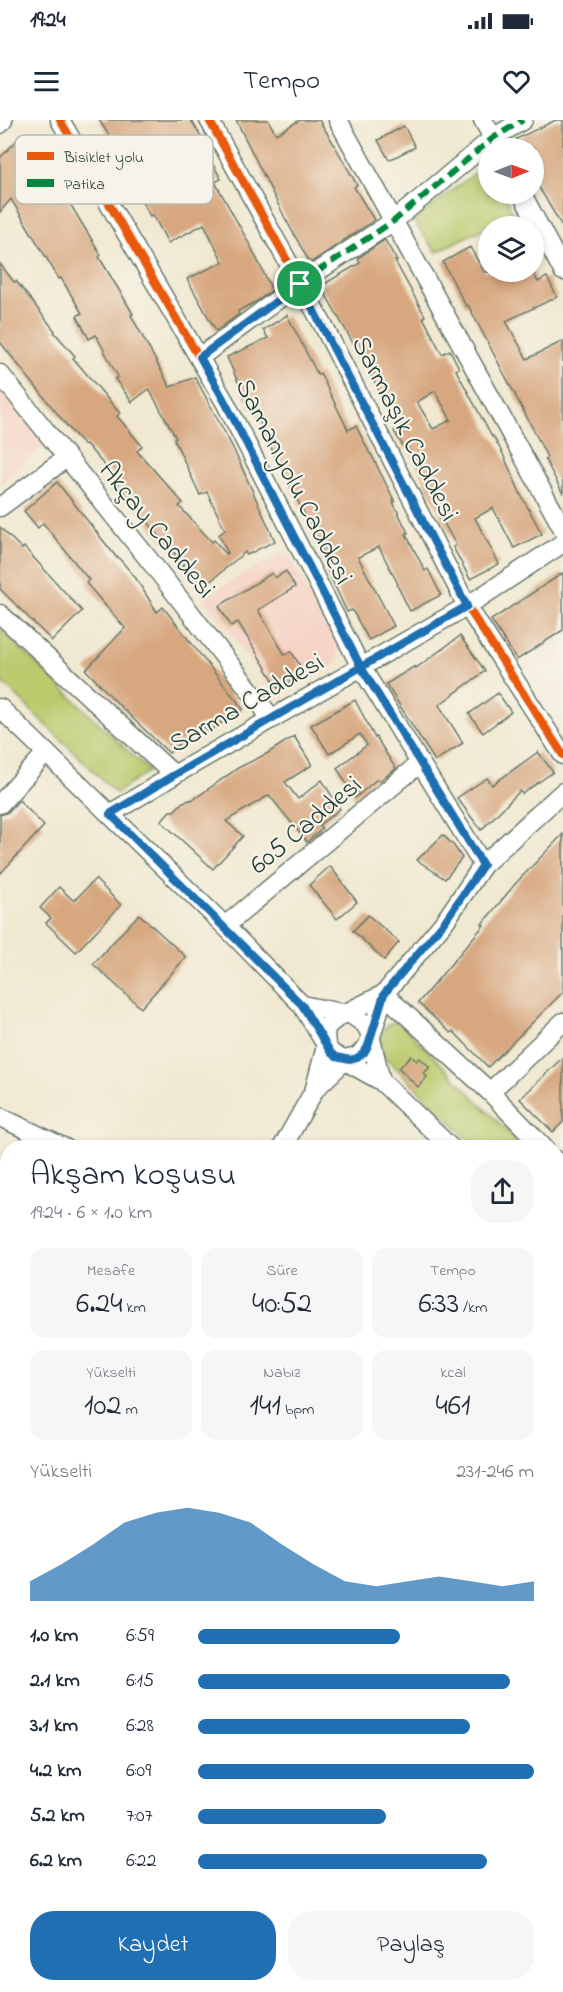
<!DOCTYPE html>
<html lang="tr">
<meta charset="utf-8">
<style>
:root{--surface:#fff;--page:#f6f6f7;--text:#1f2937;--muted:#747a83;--accent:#1f6fb2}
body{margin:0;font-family:"Indie Flower",sans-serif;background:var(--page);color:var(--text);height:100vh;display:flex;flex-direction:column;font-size:22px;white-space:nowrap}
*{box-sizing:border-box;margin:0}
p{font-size:20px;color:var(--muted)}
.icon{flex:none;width:33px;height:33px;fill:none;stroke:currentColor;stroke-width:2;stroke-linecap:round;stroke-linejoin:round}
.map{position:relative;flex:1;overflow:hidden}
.details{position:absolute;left:0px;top:1020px;width:564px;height:852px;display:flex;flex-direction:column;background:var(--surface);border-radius:24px 24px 0 0;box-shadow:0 3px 9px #0003}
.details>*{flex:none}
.needle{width:39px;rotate:89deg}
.buttons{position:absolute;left:478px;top:18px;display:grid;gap:12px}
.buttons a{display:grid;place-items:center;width:66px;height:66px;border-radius:50%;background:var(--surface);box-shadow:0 3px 9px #0003;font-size:30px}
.pin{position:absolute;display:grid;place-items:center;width:51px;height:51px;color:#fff;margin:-26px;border:3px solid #fff;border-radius:50%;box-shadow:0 2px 6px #0007}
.round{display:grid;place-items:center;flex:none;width:63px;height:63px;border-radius:24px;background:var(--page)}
.head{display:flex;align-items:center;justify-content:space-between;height:102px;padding:0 30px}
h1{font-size:33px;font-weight:600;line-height:45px}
.figures{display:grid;grid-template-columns:repeat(3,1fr);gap:9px;height:102px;padding:6px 30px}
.figures div{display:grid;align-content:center;border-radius:15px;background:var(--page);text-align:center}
.figures b{font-size:30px;font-weight:600}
.figures small{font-size:16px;font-weight:400}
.figures p{font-size:16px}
.chart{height:168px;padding:12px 30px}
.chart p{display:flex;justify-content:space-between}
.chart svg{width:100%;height:108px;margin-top:6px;fill:var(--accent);opacity:.7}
.primary-button{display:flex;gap:12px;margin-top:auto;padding:12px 30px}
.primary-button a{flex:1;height:69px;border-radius:24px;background:var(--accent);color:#fff;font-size:24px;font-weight:600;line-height:69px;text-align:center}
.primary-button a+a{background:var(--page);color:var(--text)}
ul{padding:0 30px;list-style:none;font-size:20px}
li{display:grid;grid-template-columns:96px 72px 1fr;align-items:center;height:45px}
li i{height:15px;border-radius:8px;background:var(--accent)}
.status{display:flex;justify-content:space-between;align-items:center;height:42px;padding:0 30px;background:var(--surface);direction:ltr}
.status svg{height:16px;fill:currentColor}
header{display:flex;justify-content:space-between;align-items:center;height:78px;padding:0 30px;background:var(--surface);font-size:27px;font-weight:600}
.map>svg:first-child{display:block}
.built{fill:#f6d2c3}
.green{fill:#bbcb6e;stroke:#6d8451;stroke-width:1.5}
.building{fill:#d7a77f;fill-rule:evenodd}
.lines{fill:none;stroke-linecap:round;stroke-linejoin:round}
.minor-casing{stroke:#68796b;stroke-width:21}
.major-casing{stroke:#68796b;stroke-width:26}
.path{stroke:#68796b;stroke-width:2;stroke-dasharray:1.5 4.5;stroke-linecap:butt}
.minor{stroke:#fff;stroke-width:18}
.major{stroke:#f3c26a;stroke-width:22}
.path-bridge{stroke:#68796b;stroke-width:2;stroke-dasharray:1.5 4.5;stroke-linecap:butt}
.quiet{stroke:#00873e;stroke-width:6;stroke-dasharray:12 6;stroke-linecap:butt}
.cycleway-casing{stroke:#f7f3e8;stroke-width:11}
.cycleway{stroke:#e8590c;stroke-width:8}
.route-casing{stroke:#fff;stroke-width:12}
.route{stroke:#1f6fb2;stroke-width:8}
.labels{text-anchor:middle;stroke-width:4.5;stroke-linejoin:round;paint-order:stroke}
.street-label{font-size:27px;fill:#1f3d34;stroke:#f7f3e8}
.key{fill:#f7f3e8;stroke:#b6bcb2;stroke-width:1.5}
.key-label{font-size:16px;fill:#1f3d34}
</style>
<div class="status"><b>19:24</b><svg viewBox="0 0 49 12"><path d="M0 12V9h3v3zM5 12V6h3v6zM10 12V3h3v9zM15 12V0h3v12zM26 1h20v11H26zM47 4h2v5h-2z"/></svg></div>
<header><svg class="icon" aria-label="menu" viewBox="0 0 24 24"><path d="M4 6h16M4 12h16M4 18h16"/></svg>Tempo<svg class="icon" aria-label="heart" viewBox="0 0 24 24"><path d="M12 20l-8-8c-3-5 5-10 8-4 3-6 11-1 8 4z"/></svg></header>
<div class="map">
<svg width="563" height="1872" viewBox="0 0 563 1872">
<rect width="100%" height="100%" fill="#f7f3e8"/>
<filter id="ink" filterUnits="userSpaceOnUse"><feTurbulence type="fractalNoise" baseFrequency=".0167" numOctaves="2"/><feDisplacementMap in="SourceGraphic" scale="12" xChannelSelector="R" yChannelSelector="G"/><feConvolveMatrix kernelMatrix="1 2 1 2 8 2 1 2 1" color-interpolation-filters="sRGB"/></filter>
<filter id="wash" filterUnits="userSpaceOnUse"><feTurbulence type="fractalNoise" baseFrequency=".008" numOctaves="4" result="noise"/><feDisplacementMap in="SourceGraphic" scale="24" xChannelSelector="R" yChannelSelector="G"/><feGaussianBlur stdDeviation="1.35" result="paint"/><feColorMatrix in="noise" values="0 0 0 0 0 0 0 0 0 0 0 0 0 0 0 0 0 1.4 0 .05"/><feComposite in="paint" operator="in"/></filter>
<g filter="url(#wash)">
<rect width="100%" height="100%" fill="#f0e8d0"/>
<g class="built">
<path d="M 0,269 L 46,324 L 0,364 Z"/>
<path d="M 287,430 L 337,527 L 337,538 L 333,546 L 276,574 L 203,478 Z"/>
</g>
<g class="green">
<path d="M 489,42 L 489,74 L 504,74 L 513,94 L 436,132 L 413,101 Z"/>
<path d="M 0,509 L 149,651 L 116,673 L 0,560 Z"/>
<path d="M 395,902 L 400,903 L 523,1027 L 476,1027 L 384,936 C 378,923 379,906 395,902 Z"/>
<path d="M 556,1061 L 563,1067 L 563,1114 L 557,1108 Z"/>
</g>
<g id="blocks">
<g class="building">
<path d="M 99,0 L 191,0 L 208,28 L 205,30 L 221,59 L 215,62 L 250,125 L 272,170 L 257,181 L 238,191 L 239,194 L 216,211 L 187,159 L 223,142 L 204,104 L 168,123 L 153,95 L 150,96 L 138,74 L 140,73 L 121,46 L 127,43 Z"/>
<path d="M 236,0 L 268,0 L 276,14 L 300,0 L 319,0 L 332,21 L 357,65 L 354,67 L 374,100 L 310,143 L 285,98 Z"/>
<path d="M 556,0 L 563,0 L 563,108 L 534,59 L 534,28 L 520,28 L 516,19 Z"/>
<path d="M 404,6 L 415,27 L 389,40 L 378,20 Z"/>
<path d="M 23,14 L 31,19 L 101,135 L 99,137 L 122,175 L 133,194 L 131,195 L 170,267 L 195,257 L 233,328 L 275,421 L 247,435 L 245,432 L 201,469 L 182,446 L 184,444 L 159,416 L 115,361 L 116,359 L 86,324 L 84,325 L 68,307 L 0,222 L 0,144 L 14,162 L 16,161 L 55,211 L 54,212 L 75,236 L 73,238 L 118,291 L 120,293 L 117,296 L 142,326 L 137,331 L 183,383 L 179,386 L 212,422 L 214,420 L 226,434 L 228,433 L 219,415 L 225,410 L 207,372 L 200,375 L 174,319 L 176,318 L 149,269 L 132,282 L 115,259 L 118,257 L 96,215 L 89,219 L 77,196 L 82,193 L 61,158 L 59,159 L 11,79 L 0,92 L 0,38 Z"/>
<path d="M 385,120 L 397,141 L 395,141 L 425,196 L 423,197 L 442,234 L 450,230 L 459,248 L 456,250 L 492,317 L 493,316 L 503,334 L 521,375 L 542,414 L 514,428 L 493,388 L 475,398 L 499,444 L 470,459 L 453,427 L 456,425 L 439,394 L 440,393 L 426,366 L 427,366 L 408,328 L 405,330 L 394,311 L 399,308 L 382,279 L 383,278 L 367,248 L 321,166 L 360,143 L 358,138 ZM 435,271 L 451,300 L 433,309 L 417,282 Z"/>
<path d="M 470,127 L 484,152 L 533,152 L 538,162 L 547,157 L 557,177 L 506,201 L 527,239 L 563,221 L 563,374 L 545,339 L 547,337 L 533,309 L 468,185 L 466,186 L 443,142 Z"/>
<path d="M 287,195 L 318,255 L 320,253 L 348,310 L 356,306 L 370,334 L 371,334 L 395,382 L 393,382 L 408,413 L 406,414 L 425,451 L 428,449 L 441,475 L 410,491 L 397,465 L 398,464 L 379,427 L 358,437 L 394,506 L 369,520 L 352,490 L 347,492 L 324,443 L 328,442 L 293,371 L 281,345 L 279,346 L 254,287 L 250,289 L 227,237 L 268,218 L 263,210 Z"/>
<path d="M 57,362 L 117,438 L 118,437 L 135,457 L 157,492 L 163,487 L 243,589 L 208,612 L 202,604 L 169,633 L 122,588 L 86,550 L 125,508 L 86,463 L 89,460 L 43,403 L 38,408 L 24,391 Z"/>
<path d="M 0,407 L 22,429 L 24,427 L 82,491 L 52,521 L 0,469 Z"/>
<path d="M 286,451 L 295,467 L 258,490 L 285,535 L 291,531 L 302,549 L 292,555 L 295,559 L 278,568 L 238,502 L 231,506 L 219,486 L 272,453 L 275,458 Z"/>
<path d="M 563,453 L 563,510 L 517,540 L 491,500 Z"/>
<path d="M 460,516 L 485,551 L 439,585 L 463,623 L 435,641 L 386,564 L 415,546 L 416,548 Z"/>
<path d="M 498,573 L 511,592 L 483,613 L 469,594 Z"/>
<path d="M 355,580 L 375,618 L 376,617 L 396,649 L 379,661 L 377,659 L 355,678 L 337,648 L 367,625 L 360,614 L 329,634 L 311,605 Z"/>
<path d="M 294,616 L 312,645 L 285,662 L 298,679 L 322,660 L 340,689 L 319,705 L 322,709 L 307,722 L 269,675 L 226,701 L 243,716 L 213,749 L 161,701 L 170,691 L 174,691 L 183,682 L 194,679 L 238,648 L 268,633 Z"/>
<path d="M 538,632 L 553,652 L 522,674 L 520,671 L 481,710 L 457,678 L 487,658 L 492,665 Z"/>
<path d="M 19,680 L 44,706 L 0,754 L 0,695 L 8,692 Z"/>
<path d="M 563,714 L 563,872 L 488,947 L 453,911 L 451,913 L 418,883 L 484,805 L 482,804 L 516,763 Z"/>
<path d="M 443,715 L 454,726 L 462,738 L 445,759 L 417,740 Z"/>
<path d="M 330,746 L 357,782 L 337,799 L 309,765 Z"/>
<path d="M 95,759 L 121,785 L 76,832 L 46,803 L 51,798 L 40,788 L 59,767 L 74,781 Z"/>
<path d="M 139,794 L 186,837 L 141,888 L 93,844 Z"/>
<path d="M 368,795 L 399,822 L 384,840 L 353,811 Z"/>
<path d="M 411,936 L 417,941 L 420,938 L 430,947 L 424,953 L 427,957 L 418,967 L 399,948 Z"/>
<path d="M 563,937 L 563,1002 L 553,1012 L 520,979 Z"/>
</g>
</g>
</g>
<g filter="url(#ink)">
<use href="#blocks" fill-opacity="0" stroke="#68796b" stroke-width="1.5"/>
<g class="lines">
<g class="minor-casing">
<g id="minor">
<path d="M 60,0 L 225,282 L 361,547 L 483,745"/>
<path d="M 209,0 L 323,205 L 467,486 L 563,635"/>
<path d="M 338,0 L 563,409"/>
<path d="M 483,0 L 498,27"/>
<path d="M 0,4 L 3,0"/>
<path d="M 522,74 L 563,151"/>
<path d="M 200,237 L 300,163 L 395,100 L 493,18 L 523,0"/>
<path d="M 0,254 L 158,451 L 272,599"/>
<path d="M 0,387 L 66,338"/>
<path d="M 0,494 L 174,655"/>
<path d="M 0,588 L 225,806 L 302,885 L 331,933 L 381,961 L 451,1028"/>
<path d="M 0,684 L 46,633"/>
<path d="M 110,694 L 174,655 L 467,486 L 563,423"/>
<path d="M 225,806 L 420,643"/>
<path d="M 384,874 L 490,972 L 544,1028"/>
<path d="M 302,885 L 352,895 L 365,904 L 369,911 L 381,961"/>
<path d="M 315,968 L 326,926 L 325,913 L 327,906 L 338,897 L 384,874"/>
<path d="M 490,972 L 563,902"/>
<path d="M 0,997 L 65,1028"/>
<path d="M 282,1028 L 315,969 L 345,940 L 357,937 L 368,926 L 384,874 L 445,801 L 483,745 L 563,672"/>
<path d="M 556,1040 L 563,1047"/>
<path d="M 556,1128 L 563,1134"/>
<path d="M 0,1476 L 8,1481"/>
<path d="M 556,1526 L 563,1517"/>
<path d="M 556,1663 C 563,1681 563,1700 556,1718"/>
</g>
</g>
<g class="major-casing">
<g id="major">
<path d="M 0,1717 L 8,1723"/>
<path d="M 0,1760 L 8,1766"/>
<path d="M 556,1853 L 563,1854"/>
<path d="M 88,1864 L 94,1872"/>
<path d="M 126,1864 L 135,1872"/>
<path d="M 182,1864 L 191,1872"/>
<path d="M 211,1864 L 220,1872"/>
<path d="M 444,1872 L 456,1864"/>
</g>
</g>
<path class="path" d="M 0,1691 L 8,1697"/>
<use href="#minor" class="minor"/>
<use href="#major" class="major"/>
<path class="path-bridge" d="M 0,1732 L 8,1723"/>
<path class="quiet" d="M 200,237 L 300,163 L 395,100 L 493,18 L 523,0"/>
<g class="cycleway-casing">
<g id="cycleway">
<path d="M 60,0 L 225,282 L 361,547 L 483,745"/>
<path d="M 209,0 L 323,205 L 467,486 L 563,635"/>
</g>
</g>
<use href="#cycleway" class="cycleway"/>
</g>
</g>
<g class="lines" filter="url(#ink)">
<g class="route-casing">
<path id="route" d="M 300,164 L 200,237 L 225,282 L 361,547 L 174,655 L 110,694 L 302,885 L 331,933 L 336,937 L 350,940 L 357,938 L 364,933 L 368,926 L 384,874 L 445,801 L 483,745 L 361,547 L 467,486 L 300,164"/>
</g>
<use href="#route" class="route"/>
</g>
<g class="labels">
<g class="street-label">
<text transform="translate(406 308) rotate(63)" y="9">Sarmaşık Caddesi</text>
<text transform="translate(295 361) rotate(63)" y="9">Samanyolu Caddesi</text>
<text transform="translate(158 409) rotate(51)" y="9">Akçay Caddesi</text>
<text transform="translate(246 582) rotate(-30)" y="9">Sarma Caddesi</text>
<text transform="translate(305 704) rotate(-40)" y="9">605 Caddesi</text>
</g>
</g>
<rect x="15" y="15" width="198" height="69" rx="9" class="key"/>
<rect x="27" y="32" width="27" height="8" fill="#e8590c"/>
<rect x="27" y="59" width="27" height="8" fill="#00873e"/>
<g class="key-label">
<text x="64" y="42">Bisiklet yolu</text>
<text x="64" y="69">Patika</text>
</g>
</svg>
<div class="buttons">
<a><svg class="needle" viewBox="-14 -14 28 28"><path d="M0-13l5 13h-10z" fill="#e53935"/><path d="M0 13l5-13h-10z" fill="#747a83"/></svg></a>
<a><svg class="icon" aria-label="layers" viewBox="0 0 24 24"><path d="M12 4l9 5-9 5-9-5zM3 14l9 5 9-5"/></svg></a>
</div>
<div class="pin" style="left:300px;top:164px;background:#1e9e55"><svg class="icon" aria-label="arrive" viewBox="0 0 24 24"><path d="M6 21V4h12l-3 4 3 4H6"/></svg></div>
<section class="details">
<div class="head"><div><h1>Akşam koşusu</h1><p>19:24 · 6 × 1.0 km</p></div><a class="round"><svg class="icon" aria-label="share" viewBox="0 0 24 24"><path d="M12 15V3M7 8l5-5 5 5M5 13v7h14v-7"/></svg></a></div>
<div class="figures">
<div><p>Mesafe</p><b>6.24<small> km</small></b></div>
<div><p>Süre</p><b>40:52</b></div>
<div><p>Tempo</p><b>6:33<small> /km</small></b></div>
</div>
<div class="figures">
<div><p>Yükselti</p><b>102<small> m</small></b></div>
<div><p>Nabız</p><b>141<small> bpm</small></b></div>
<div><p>kcal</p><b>461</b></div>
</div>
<div class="chart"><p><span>Yükselti</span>231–246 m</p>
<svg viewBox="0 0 160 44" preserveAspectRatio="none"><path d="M0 44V36L10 29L20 21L30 12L40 8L50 6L60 8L70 12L80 21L90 29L100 36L110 38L120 36L130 34L140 36L150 38L160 36V44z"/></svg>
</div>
<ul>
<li><b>1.0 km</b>6:59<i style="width:60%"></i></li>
<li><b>2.1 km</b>6:15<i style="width:93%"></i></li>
<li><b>3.1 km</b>6:28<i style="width:81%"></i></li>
<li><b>4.2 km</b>6:09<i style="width:100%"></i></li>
<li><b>5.2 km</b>7:07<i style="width:56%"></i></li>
<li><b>6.2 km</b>6:22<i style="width:86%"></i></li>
</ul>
<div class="primary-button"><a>Kaydet</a><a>Paylaş</a></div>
</section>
</div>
